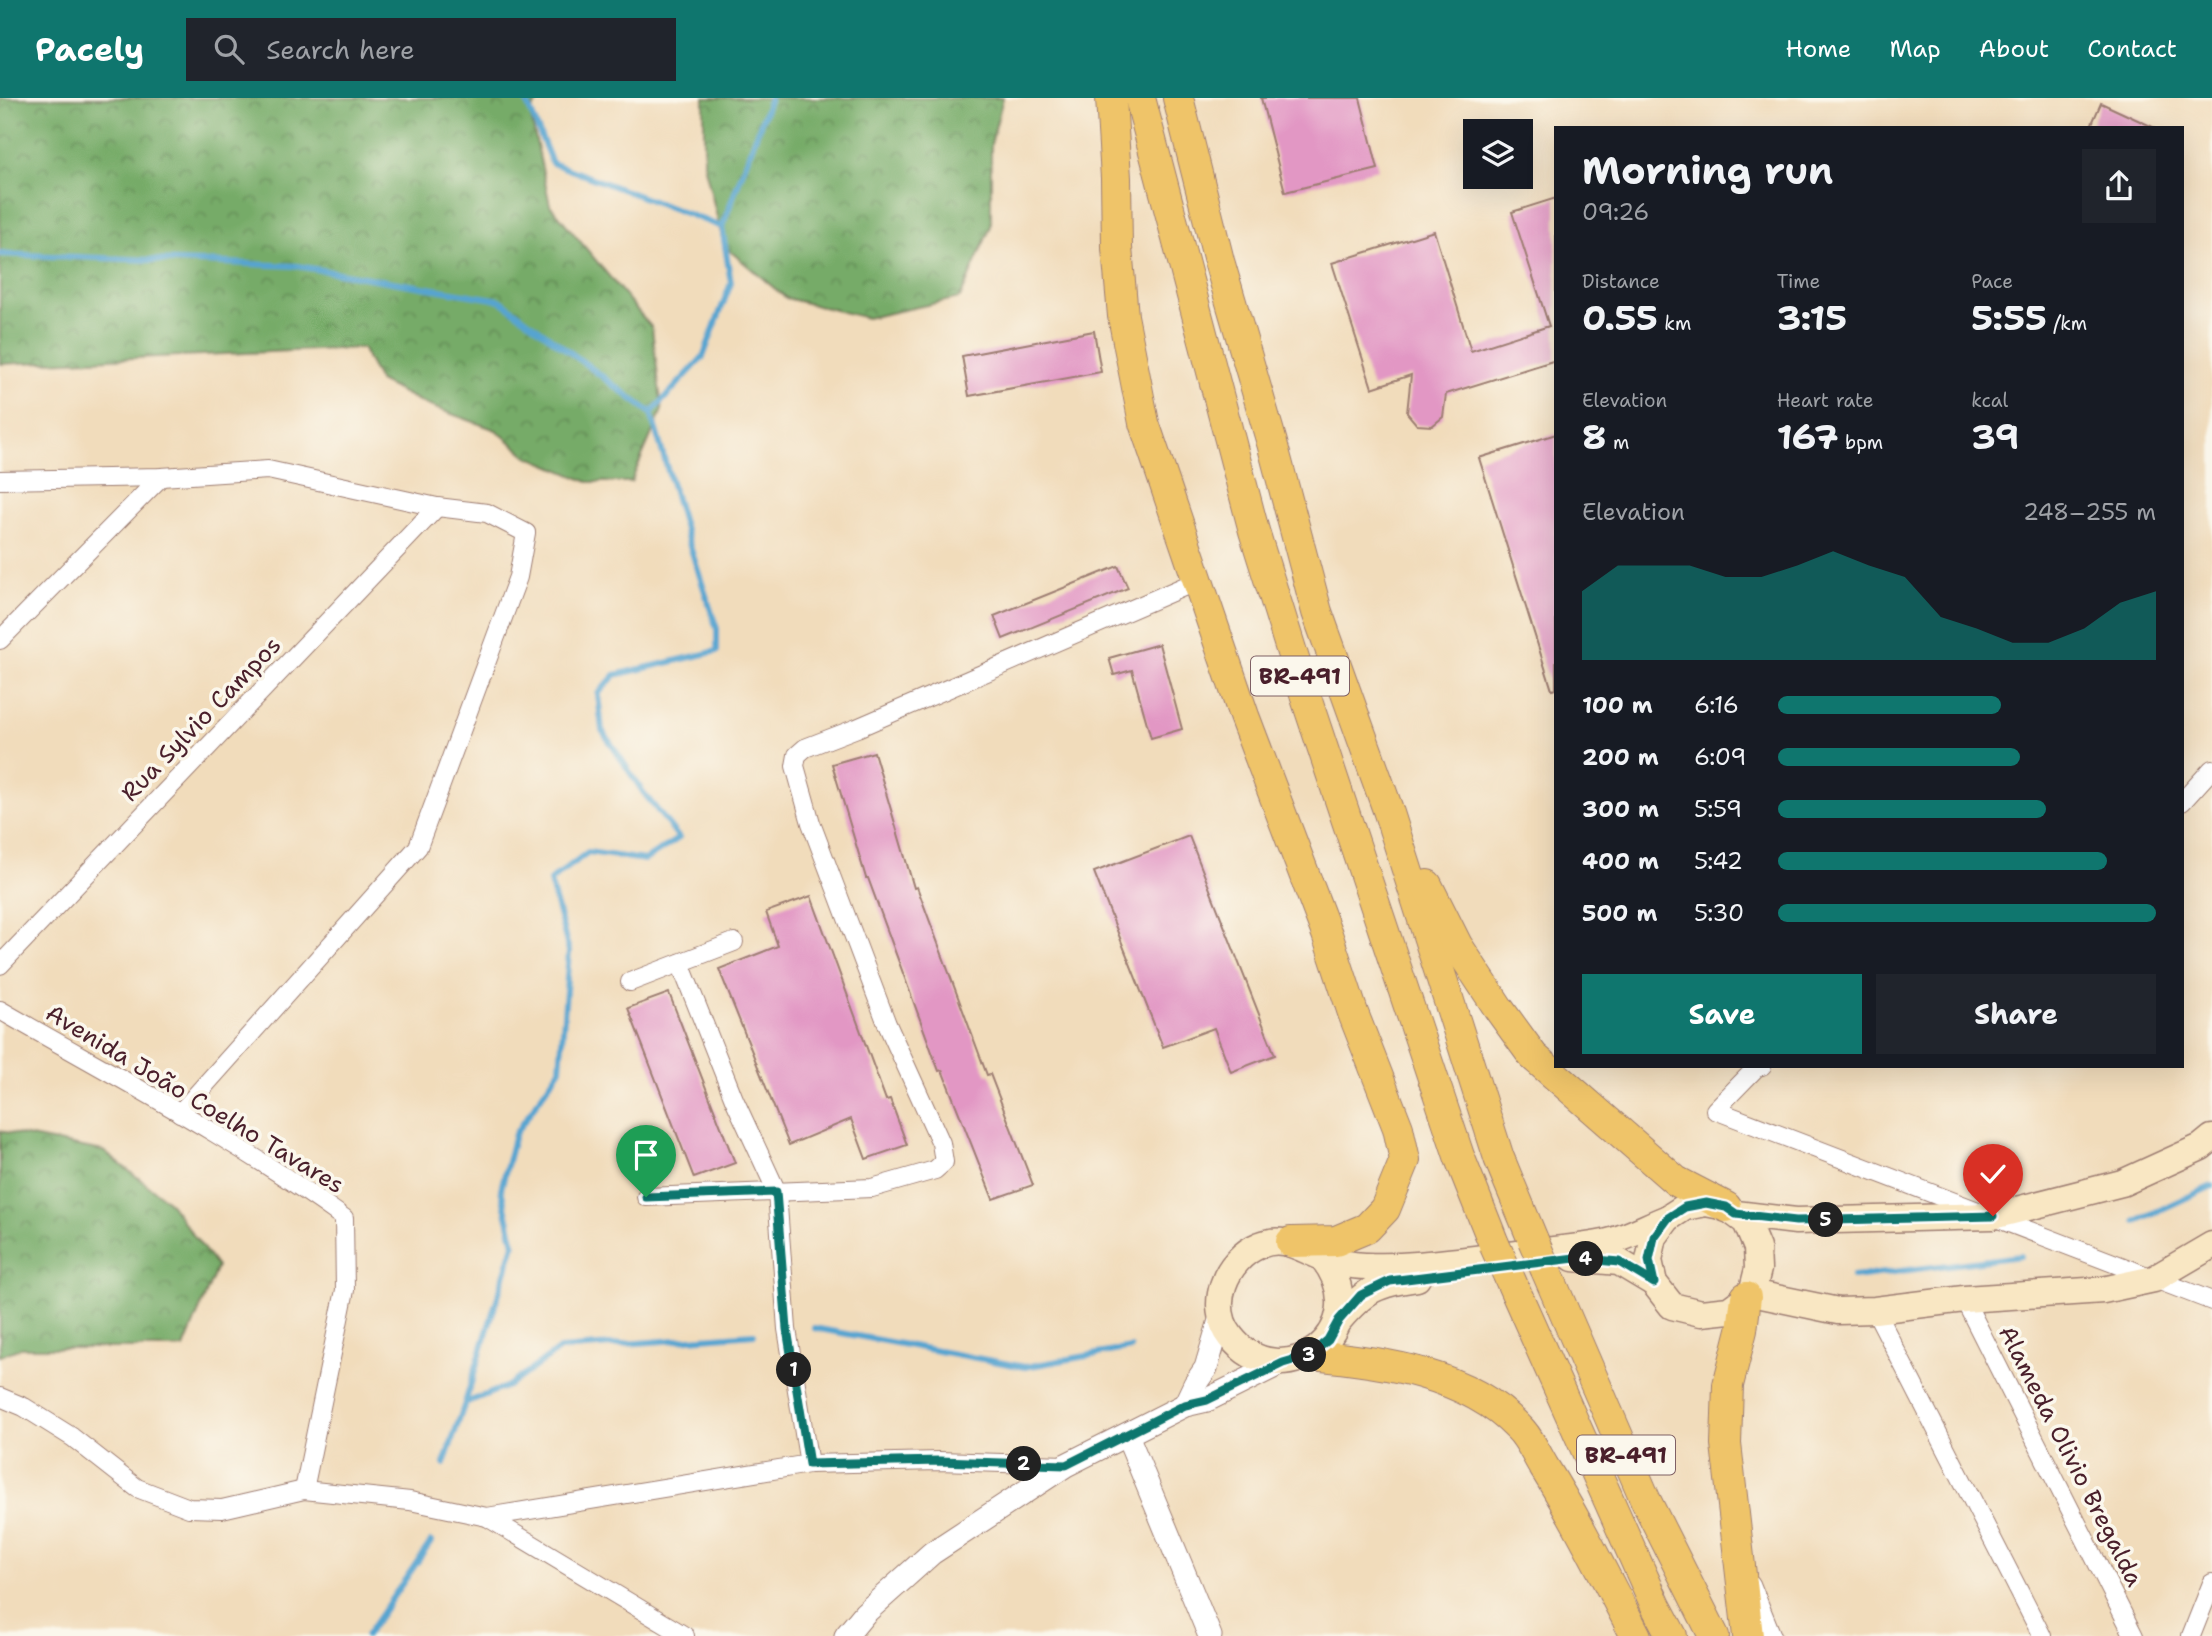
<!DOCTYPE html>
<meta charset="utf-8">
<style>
:root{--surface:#171b24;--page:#20242c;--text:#f1f3f6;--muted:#9ea1a6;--accent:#0f766e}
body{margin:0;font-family:"Shantell Sans",sans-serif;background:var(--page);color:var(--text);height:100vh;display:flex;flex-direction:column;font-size:26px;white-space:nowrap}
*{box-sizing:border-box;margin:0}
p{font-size:23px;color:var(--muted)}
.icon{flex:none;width:38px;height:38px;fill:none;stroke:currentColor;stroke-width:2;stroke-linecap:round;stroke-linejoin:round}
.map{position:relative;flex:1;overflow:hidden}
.side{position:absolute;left:1554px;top:28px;width:630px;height:942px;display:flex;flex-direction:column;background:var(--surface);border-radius:0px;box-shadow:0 7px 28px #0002}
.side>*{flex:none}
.fabs{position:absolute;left:1463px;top:21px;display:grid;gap:14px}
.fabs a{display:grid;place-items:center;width:70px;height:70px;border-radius:0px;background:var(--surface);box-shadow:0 7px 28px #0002;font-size:35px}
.pin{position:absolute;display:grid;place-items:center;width:60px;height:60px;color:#fff;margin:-72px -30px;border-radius:50% 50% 50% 0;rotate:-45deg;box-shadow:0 0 7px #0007}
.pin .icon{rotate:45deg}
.km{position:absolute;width:35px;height:35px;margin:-18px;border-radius:50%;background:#222;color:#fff;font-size:19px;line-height:35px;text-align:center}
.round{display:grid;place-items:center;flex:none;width:74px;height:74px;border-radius:0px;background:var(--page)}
.headline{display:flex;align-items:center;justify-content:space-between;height:119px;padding:0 28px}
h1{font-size:38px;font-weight:700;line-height:52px}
.figures{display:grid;grid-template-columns:repeat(3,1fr);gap:10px;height:119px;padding:7px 28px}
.figures div{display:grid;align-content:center}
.figures b{font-size:35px;font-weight:700}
.figures small{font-size:19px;font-weight:400}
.figures p{font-size:19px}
.chart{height:196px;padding:14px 28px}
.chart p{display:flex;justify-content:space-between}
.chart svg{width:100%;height:126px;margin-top:7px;fill:var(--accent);opacity:.7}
.primary-button{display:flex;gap:14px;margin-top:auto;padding:14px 28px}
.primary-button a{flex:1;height:80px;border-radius:0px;background:var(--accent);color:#fff;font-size:28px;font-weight:700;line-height:80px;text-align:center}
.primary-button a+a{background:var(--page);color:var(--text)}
ul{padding:0 28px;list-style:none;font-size:23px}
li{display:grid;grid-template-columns:112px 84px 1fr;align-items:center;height:52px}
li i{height:18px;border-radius:9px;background:var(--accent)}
header{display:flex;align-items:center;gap:42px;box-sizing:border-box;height:98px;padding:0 35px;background:var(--accent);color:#fff}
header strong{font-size:33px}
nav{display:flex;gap:38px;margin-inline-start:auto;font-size:24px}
.search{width:490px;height:63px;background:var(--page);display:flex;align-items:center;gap:18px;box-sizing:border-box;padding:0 24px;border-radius:0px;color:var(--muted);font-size:26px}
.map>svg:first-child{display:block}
.forest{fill:url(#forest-crowns);stroke:#60654a;stroke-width:2}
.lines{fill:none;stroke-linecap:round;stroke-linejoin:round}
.stream{stroke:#57a4d0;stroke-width:6}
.building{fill:#e297c4}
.minor-casing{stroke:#9e7e73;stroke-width:20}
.tertiary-casing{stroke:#9e7e73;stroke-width:25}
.secondary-casing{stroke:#9e7e73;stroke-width:29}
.trunk-casing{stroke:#9e7e73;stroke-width:32}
.minor{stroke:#fff;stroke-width:18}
.tertiary{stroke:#fff;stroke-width:23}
.secondary{stroke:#f9e7c3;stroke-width:26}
.trunk{stroke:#efc469;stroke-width:30}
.trunk-bridge-casing{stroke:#9e7e73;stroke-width:32;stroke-linecap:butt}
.trunk-bridge{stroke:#efc469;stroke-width:30}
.route-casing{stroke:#fff;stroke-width:14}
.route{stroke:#0f766e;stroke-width:9}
.labels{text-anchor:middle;stroke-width:7;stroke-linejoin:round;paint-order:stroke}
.shield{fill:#fbf7ec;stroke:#7f6065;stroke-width:2}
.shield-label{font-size:23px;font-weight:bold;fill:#4a1f2b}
.street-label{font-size:24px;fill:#4a1f2b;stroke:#fbf7ec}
</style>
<header>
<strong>Pacely</strong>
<div class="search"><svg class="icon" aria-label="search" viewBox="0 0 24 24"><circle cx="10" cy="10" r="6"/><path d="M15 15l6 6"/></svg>Search here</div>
<nav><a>Home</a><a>Map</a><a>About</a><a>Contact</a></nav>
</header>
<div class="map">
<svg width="2212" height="1538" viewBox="0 0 2212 1538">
<defs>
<pattern id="forest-crowns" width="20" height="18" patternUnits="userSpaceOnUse" patternTransform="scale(1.75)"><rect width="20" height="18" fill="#76ab68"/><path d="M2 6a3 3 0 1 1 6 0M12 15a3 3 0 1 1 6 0" fill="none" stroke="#638b56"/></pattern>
</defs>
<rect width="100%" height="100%" fill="#fbf7ec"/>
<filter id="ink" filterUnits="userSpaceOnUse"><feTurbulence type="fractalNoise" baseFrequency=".0143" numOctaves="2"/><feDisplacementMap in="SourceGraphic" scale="14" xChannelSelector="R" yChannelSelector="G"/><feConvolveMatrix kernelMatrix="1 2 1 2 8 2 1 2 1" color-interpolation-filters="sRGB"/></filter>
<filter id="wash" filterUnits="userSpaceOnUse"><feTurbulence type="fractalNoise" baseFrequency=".00686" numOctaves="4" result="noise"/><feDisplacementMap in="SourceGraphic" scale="28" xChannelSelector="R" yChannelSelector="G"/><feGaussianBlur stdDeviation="1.57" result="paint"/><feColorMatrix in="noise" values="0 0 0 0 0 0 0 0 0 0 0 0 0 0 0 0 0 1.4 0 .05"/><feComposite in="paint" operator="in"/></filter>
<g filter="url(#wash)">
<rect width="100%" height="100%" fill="#f1dcbb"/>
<g class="forest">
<path d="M 0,0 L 540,0 L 530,15 L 550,107 L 652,230 L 662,312 L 631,384 L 588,384 L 527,358 L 496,332 L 427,307 L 379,283 L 362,250 L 0,266 Z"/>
<path d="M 704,0 L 1003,0 L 991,46 L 991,128 L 960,200 L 867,220 L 786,200 L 724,148 L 704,66 Z"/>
<path d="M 0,1033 L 103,1053 L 168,1103 L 217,1169 L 184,1250 L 20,1250 L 0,1258 Z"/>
</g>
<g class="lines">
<g class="stream">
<path d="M 722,129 L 770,0"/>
<path d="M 0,156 L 297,168 L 500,202 L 651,315"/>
<path d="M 2136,1123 L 2212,1088"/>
<path d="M 1853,1179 L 2020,1158"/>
<path d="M 814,1230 L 1025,1269 L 1131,1250"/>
<path d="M 465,1305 L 514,1146 L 501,1091 L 515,1036 L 560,971 L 569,853 L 550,783 L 588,754 L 645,762 L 679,740 L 643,694 L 602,632 L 598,596 L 615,577 L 717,553 L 717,531 L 688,442 L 651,315 L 703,259 L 731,185 L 722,129 L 552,65 L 525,0"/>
<path d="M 444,1366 L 465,1305 L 508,1288 L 560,1251 L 754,1236"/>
<path d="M 366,1538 L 431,1444"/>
</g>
</g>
<g id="blocks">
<g class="building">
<path d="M 1261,0 L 1360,0 L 1378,71 L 1285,94 Z"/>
<path d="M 2101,5 L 2155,30 L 2090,30 Z"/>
<path d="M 1556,100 L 1556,262 L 1446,296 L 1443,319 L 1432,328 L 1417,327 L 1407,315 L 1411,277 L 1372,290 L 1332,165 L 1434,133 L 1471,253 L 1549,228 L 1512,114 Z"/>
<path d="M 1094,233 L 1101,274 L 969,298 L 962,258 Z"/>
<path d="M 1556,336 L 1556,591 L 1552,592 L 1479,360 Z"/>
<path d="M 1118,468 L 1128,490 L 1003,541 L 994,518 Z"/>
<path d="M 1159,546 L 1182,631 L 1151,640 L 1132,572 L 1114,577 L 1109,560 Z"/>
<path d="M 874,654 L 914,790 L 917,789 L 987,977 L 990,976 L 1033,1087 L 993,1101 L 942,972 L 939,973 L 868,780 L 866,780 L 837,683 L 832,666 Z"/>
<path d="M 1189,738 L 1275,957 L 1231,974 L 1214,930 L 1163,949 L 1094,774 Z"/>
<path d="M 811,798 L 886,1002 L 890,1001 L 907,1047 L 866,1061 L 851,1021 L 789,1047 L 719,871 L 778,848 L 766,814 Z"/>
<path d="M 669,895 L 735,1065 L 694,1080 L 628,910 Z"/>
</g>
</g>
</g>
<g filter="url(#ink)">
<use href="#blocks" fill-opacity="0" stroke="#9e7e73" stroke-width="2"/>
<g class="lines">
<g class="minor-casing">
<g id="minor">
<path d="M 0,382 L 161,379 L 268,372 L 437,409 L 487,415 L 526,435 L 518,479 L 418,749 L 180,1015"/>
<path d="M 0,542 L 161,379"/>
<path d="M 2182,704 L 2212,671"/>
<path d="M 680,865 L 734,1001 L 777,1094 L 787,1231 L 809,1366"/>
<path d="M 0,867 L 437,409"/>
<path d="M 630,884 L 734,844"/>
<path d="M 0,912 C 116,979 236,1041 344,1120 L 345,1192 L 304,1392"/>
<path d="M 1762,968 L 1757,969 L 1715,1012 L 2212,1203"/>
<path d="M 646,1099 L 872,1090 L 935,1072 L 944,1064 L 941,1045 L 887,926 L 811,725 L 795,668 L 797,657 L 805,650 L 857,630 L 1197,483"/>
<path d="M 1964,1201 L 2134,1538"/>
<path d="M 1875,1212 L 2042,1538"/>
<path d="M 0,1299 L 24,1309 L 72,1339 L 137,1390 L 189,1410 L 222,1411 L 304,1392 L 410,1403 L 487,1419 L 685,1538"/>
<path d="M 487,1419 L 809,1366 L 939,1363 L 1066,1367"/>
<path d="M 1751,1486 L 1772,1538"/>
<path d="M 2191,1538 L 2212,1485"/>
</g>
</g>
<g class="tertiary-casing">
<g id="tertiary">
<path d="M 1185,1307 L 1195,1286 L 1206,1270 L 1221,1219"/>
<path d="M 1127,1337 L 1210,1538"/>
<path d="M 846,1538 L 865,1515 L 932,1455 L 1066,1367 L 1185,1307 L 1207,1302 L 1283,1264"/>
</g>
</g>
<g class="secondary-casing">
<g id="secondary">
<path d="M 1706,1105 L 1726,1109 L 1746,1124 L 1757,1150 L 1758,1171 L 1752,1195 L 1729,1212 L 1701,1215 L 1672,1208 L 1654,1185 L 1649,1162 L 1654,1139 L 1668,1120 L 1685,1109 Z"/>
<path d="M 1736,1116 L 1796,1123 L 1993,1118 L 2122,1085 L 2201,1049 L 2212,1040"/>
<path d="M 1322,1159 C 1381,1232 1281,1303 1231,1239 C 1207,1208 1225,1161 1260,1147 C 1283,1137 1299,1150 1320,1158 C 1333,1164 1352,1168 1366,1168 C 1414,1170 1461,1162 1509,1157 C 1540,1153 1573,1151 1604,1145 C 1625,1141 1647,1128 1668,1120"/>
<path d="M 1573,1160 L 1619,1164 L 1654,1185"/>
<path d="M 1752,1195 L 1838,1213 L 1875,1212 L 1964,1201 L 2103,1192 L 2154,1181 L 2212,1147"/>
<path d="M 1339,1222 C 1365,1192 1377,1185 1417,1180"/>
</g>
</g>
<g class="trunk-casing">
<g id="trunk">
<path d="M 1111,0 L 1116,80 L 1117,150 L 1123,218 L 1144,325 L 1244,618 L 1327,836 L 1353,915 L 1398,1030 L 1405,1062 L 1385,1111 L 1367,1130 L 1336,1143 L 1291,1144"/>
<path d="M 1140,0 L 1254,433 L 1308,606 L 1459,1058 L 1494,1146"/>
<path d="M 1178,0 L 1219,163 L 1272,345 L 1317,514 L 1388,712 L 1499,1060 L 1533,1142"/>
<path d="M 1427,787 L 1457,847 L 1499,911 L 1533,958 L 1676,1083 L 1726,1109"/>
<path d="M 1546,1172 L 1646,1403 L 1714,1538"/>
<path d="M 1509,1179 L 1656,1508 L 1672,1538"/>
<path d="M 1746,1199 L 1742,1232 L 1728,1287 L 1726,1346 L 1748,1538"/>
<path d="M 1310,1257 C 1380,1263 1467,1275 1518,1329 C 1529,1339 1536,1356 1544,1369 C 1578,1423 1606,1481 1636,1538"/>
</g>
</g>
<use href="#minor" class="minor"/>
<use href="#tertiary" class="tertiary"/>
<use href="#secondary" class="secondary"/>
<use href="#trunk" class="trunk"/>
<g class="trunk-bridge-casing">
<g id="trunk-bridge">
<path d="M 1533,1142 L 1546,1172"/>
<path d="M 1494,1146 L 1509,1179"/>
</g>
</g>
<use href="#trunk-bridge" class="trunk-bridge"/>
</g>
</g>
<g class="lines" filter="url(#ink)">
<g class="route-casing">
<path id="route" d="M 646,1099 L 776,1094 L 787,1231 L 809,1366 L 939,1363 L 1066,1367 L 1185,1307 L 1207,1302 L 1283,1265 L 1310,1257 L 1328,1242 L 1339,1222 L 1361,1197 L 1390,1183 L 1575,1160 L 1619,1164 L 1654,1185 L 1649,1162 L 1654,1139 L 1668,1120 L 1685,1109 L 1706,1105 L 1726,1109 L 1736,1116 L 1796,1123 L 1993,1118"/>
</g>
<use href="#route" class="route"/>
</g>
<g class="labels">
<g class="shield">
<rect x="1251" y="558.5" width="98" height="39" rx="5"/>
<rect x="1577" y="1337.5" width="98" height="39" rx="5"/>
</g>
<g class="shield-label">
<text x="1300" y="586">BR-491</text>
<text x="1626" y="1365">BR-491</text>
</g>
<g class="street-label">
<text transform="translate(201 621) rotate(-46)" y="8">Rua Sylvio Campos</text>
<text transform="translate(195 1001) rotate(31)" y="8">Avenida João Coelho Tavares</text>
<text transform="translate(2071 1358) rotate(63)" y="8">Alameda Olivio Bregalda</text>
</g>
</g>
</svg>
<div class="fabs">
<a><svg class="icon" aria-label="layers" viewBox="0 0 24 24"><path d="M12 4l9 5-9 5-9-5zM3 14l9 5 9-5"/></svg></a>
</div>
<div class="pin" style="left:646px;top:1099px;background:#1e9e55"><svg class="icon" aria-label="arrive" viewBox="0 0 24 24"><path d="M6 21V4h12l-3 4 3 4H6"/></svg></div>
<div class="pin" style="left:1993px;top:1118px;background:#d93025"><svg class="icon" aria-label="check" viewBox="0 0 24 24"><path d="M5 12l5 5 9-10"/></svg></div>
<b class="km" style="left:794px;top:1272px">1</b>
<b class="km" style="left:1024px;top:1366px">2</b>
<b class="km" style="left:1309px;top:1257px">3</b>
<b class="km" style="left:1586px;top:1161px">4</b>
<b class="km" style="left:1826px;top:1122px">5</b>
<section class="side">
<div class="headline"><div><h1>Morning run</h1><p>09:26</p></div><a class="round"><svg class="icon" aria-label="share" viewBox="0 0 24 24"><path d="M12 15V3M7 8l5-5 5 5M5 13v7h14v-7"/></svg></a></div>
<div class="figures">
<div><p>Distance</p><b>0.55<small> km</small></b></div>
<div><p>Time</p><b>3:15</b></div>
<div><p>Pace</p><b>5:55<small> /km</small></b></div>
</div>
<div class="figures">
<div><p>Elevation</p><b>8<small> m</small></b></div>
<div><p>Heart rate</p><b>167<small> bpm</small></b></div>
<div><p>kcal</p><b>39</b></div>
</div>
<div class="chart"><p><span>Elevation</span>248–255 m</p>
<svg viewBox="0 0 160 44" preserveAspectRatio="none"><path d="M0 44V20L10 11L20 11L30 11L40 15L50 15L60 11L70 6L80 11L90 15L100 29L110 33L120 38L130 38L140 33L150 24L160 20V44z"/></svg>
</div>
<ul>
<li><b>100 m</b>6:16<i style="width:59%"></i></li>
<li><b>200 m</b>6:09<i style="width:64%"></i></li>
<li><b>300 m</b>5:59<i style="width:71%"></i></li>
<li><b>400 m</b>5:42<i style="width:87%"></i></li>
<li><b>500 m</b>5:30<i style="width:100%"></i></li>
</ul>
<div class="primary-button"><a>Save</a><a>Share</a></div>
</section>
</div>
